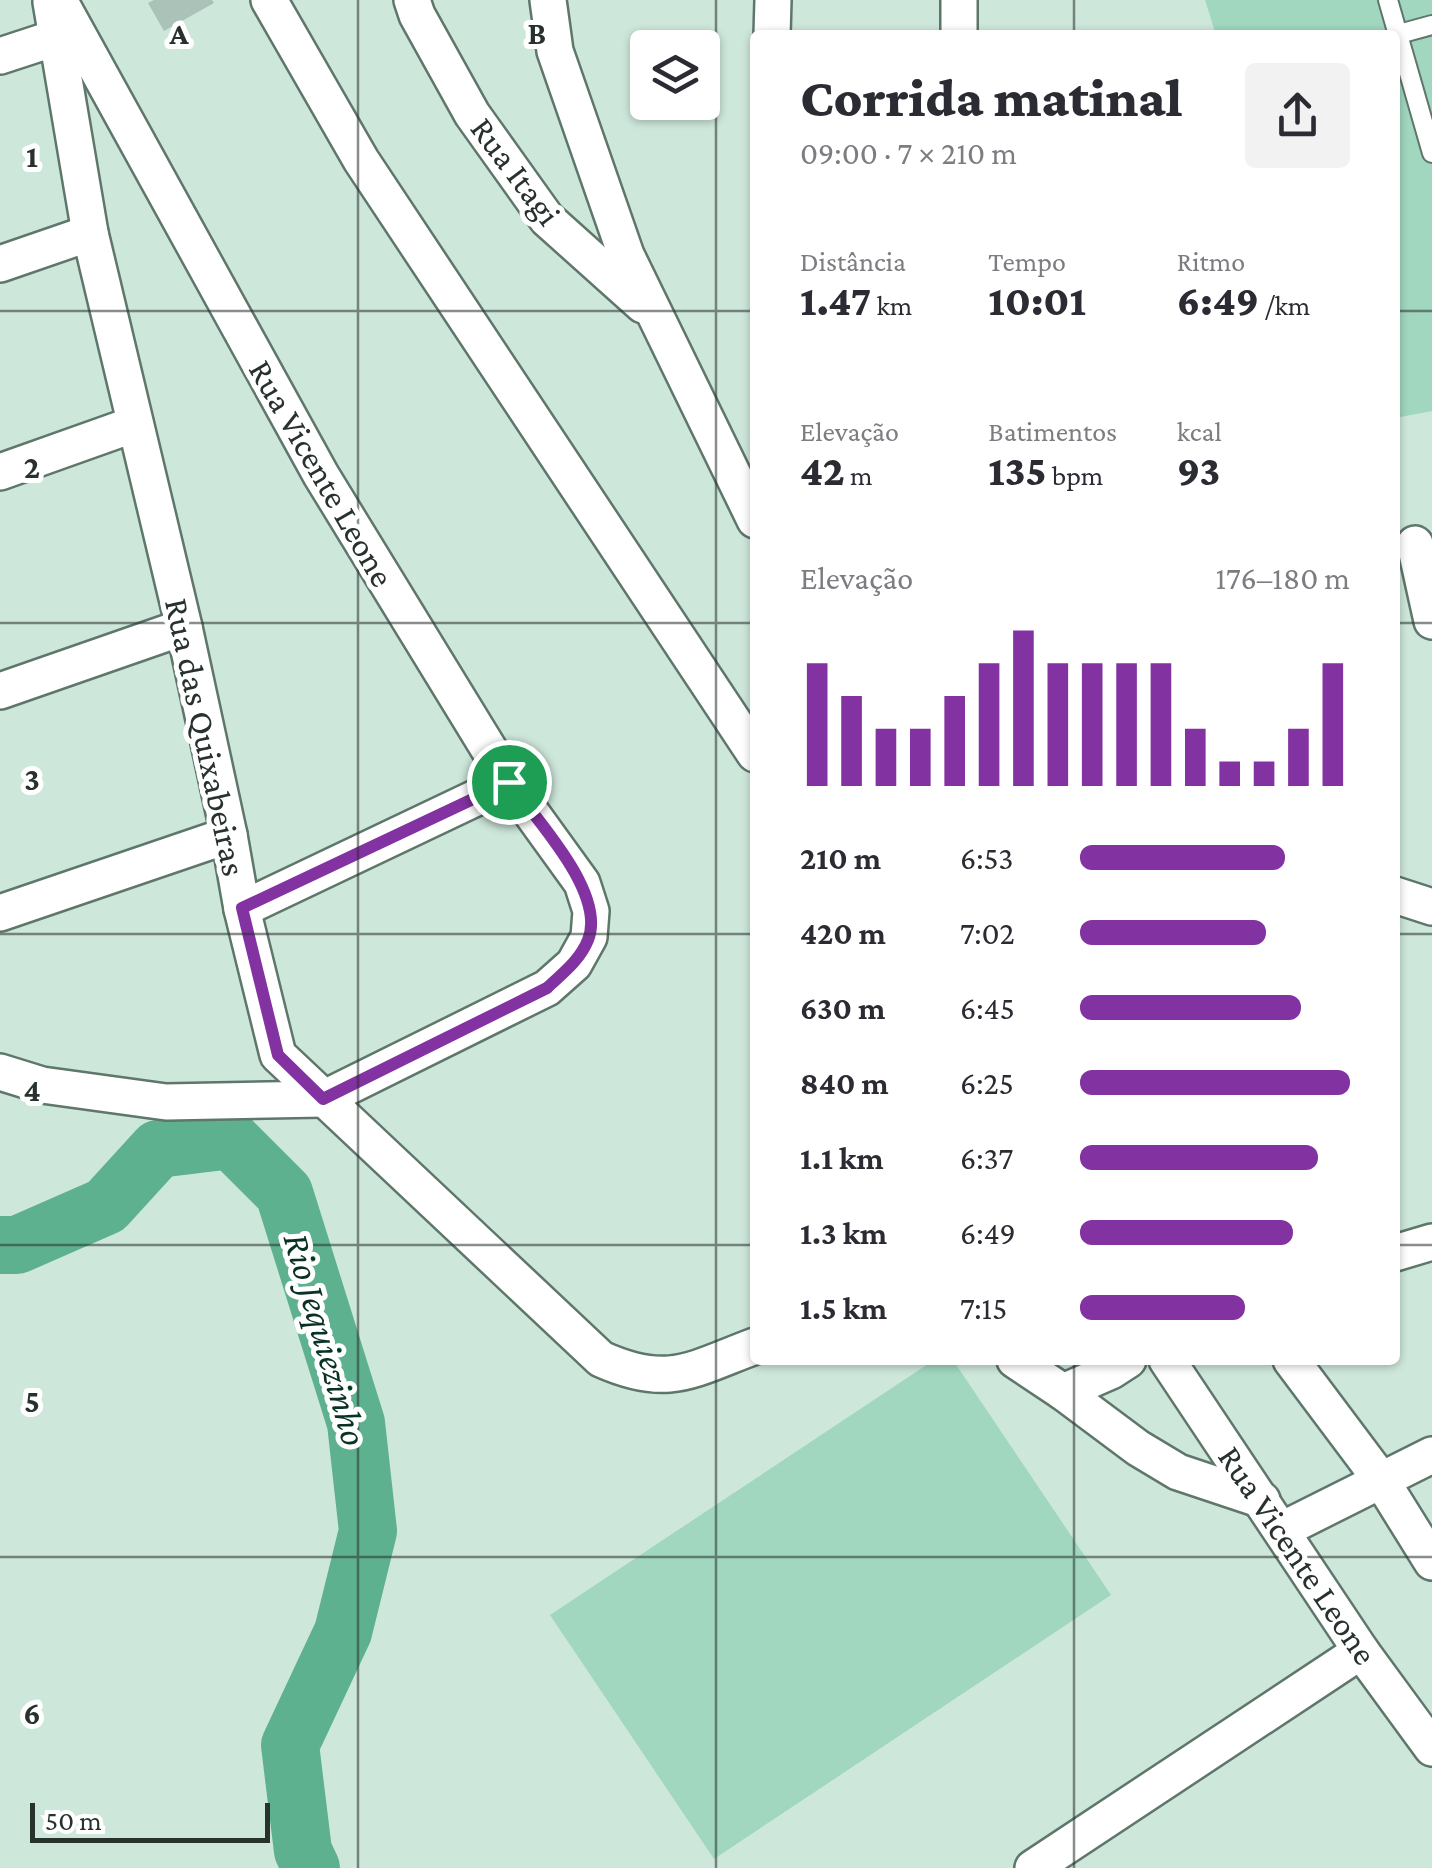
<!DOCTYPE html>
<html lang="pt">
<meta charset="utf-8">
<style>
:root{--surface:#fff;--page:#f2f2f3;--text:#2b2b33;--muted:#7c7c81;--accent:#8332a1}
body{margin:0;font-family:"Crimson Pro",serif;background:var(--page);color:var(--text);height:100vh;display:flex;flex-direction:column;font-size:38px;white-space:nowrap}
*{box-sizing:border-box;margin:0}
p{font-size:32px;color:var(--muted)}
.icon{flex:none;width:55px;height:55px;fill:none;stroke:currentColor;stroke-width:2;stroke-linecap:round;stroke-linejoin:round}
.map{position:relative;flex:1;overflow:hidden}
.side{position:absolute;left:750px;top:30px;width:650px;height:1335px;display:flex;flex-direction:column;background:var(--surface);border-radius:10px;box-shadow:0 2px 8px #0004}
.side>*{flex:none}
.controls{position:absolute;left:630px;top:30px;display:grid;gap:20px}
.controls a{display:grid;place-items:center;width:90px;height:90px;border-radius:10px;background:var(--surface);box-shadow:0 2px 8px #0004;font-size:50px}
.scale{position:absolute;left:30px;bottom:25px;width:240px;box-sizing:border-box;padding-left:10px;border:5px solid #28322d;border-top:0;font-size:28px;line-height:35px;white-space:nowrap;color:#28322d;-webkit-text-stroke:8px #fff;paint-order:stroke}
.pin{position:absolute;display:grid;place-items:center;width:85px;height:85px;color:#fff;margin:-42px;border:5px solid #fff;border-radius:50%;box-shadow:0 2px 10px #0007}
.round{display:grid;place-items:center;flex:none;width:105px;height:105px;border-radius:10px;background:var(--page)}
.summary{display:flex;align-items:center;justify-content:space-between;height:170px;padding:0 50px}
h1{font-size:55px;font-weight:800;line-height:75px}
.metrics{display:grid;grid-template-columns:repeat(3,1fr);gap:15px;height:170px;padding:10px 50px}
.metrics div{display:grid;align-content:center}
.metrics b{font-size:42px;font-weight:800}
.metrics small{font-size:28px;font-weight:400}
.metrics p{font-size:28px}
.chart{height:280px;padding:20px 50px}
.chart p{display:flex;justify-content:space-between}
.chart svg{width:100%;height:180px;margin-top:10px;stroke:var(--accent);stroke-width:6}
ul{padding:0 50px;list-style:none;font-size:32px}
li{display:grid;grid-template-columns:160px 120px 1fr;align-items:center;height:75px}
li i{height:25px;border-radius:12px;background:var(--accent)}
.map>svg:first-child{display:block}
.green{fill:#a0d7be}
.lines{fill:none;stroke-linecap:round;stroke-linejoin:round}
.river{stroke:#5db18f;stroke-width:58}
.building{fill:#aac2b7}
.lane-casing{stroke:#5f766b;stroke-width:22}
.street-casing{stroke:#5f766b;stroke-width:40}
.lane{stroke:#fff;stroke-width:18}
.street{stroke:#fff;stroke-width:35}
.route-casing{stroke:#fff;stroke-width:20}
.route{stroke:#8332a1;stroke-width:12}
.grid{fill:none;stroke:#28322d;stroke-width:2.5;stroke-opacity:0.55}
.labels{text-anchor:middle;stroke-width:10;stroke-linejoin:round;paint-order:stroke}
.street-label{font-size:35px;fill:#28322d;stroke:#fff}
.water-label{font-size:38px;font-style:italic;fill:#0a3224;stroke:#fff}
.grid-label{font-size:32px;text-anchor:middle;font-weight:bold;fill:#28322d;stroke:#fff;stroke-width:10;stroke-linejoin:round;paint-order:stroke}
</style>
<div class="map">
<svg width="1432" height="1868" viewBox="0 0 1432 1868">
<rect width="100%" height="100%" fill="#cee7db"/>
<g class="green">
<path d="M 1205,0 L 1432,0 L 1432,411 L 1395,418 L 1395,35 L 1216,35 Z"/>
<path d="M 934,1360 L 953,1360 L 1111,1595 L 714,1859 L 550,1615 Z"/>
</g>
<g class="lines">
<path class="river" d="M 0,1245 L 17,1245 L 106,1206 L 158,1149 L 231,1140 L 284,1193 L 356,1423 L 368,1531 L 343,1632 L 290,1745 L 303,1851 L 311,1868"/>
</g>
<path class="building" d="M 154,0 L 212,0 L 214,3 L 164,31 L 148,3 Z"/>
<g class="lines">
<g class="lane-casing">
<g id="lane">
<path d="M 1388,0 L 1432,153"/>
<path d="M 1399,34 L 1432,25"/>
</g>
</g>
<g class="street-casing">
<g id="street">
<path d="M 269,0 L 361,160 L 755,754"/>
<path d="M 412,0 L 417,15 L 472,114 L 547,219 L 643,305"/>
<path d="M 548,0 L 555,51 L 626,255 L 755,520"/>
<path d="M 51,2 L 90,233 L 184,627 L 229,835 L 242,909 L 278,1055 L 601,1359 C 668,1389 691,1370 755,1346"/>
<path d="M 772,35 L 773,0"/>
<path d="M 959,35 L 959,0"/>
<path d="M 0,56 L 55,38"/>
<path d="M 0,264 L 90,233"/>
<path d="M 0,472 L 135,424"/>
<path d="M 1415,544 L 1432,621"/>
<path d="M 0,691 L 184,627"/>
<path d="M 1395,895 L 1432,907"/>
<path d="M 242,909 L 509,782"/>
<path d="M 0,913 L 229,835"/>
<path d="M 0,1072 L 42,1085 L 166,1102 L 323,1099 L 547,988 L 574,964 L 589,937 L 591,911 L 582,883 L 509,782 L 321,475 L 59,0"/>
<path d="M 1395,1253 L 1432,1242"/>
<path d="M 1015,1360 L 1063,1392 L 1111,1371 L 1128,1360"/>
<path d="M 1167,1360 L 1361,1651 L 1432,1748"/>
<path d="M 1291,1360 L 1381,1480 L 1432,1562"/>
<path d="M 1063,1392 L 1138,1448 L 1178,1472 L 1262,1500"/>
<path d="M 1282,1530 L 1432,1455"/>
<path d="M 1033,1868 L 1361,1651"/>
</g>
</g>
<use href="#lane" class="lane"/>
<use href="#street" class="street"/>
</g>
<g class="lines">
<g class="route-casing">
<path id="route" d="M 509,782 C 535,818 607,893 588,940 C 580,960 563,973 547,988 L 323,1099 L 278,1055 L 242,908 Z"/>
</g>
<use href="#route" class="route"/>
</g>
<path class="grid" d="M 358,0 L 358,1868M 716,0 L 716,1868M 1074,0 L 1074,35M 0,311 L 755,311M 1395,311 L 1432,311M 0,623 L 755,623M 1395,623 L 1432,623M 0,934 L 755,934M 1395,934 L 1432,934M 0,1245 L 755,1245M 1395,1245 L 1432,1245M 1074,1360 L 1074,1868M 0,1557 L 1432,1557"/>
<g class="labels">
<g class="street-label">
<text transform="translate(516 171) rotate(53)" y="12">Rua Itagi</text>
<text transform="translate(322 473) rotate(60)" y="12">Rua Vicente Leone</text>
<text transform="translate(206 737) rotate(78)" y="12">Rua das Quixabeiras</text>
<text transform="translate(1298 1555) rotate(56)" y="12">Rua Vicente Leone</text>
</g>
<g class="water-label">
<text transform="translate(326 1339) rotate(74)" y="13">Rio Jequiezinho</text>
</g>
</g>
<g class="grid-label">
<text x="179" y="44">A</text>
<text x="537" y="44">B</text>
<text x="32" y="167">1</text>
<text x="32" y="478">2</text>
<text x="32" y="790">3</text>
<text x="32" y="1101">4</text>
<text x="32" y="1412">5</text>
<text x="32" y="1724">6</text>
</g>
</svg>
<div class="controls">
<a><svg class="icon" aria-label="layers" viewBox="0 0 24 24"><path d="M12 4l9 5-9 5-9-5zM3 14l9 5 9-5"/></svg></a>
</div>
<div class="scale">50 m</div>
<div class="pin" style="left:509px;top:782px;background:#1e9e55"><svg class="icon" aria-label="arrive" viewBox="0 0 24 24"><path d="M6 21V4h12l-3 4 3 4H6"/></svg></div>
<section class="side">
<div class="summary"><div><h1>Corrida matinal</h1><p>09:00 · 7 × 210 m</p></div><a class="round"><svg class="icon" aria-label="share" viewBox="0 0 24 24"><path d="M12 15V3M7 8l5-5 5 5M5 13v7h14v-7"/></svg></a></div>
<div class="metrics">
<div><p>Distância</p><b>1.47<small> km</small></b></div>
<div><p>Tempo</p><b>10:01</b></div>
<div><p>Ritmo</p><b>6:49<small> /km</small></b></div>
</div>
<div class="metrics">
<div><p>Elevação</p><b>42<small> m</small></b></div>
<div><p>Batimentos</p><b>135<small> bpm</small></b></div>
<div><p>kcal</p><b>93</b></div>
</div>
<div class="chart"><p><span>Elevação</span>176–180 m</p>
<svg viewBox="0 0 160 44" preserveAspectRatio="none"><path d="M5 44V14M15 44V22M25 44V30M35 44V30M45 44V22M55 44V14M65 44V6M75 44V14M85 44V14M95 44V14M105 44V14M115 44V30M125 44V38M135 44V38M145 44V30M155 44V14"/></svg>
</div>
<ul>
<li><b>210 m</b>6:53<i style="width:76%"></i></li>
<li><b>420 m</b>7:02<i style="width:69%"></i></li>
<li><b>630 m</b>6:45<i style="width:82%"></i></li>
<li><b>840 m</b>6:25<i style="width:100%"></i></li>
<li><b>1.1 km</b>6:37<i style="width:88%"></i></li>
<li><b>1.3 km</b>6:49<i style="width:79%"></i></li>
<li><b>1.5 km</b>7:15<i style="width:61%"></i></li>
</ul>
</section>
</div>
